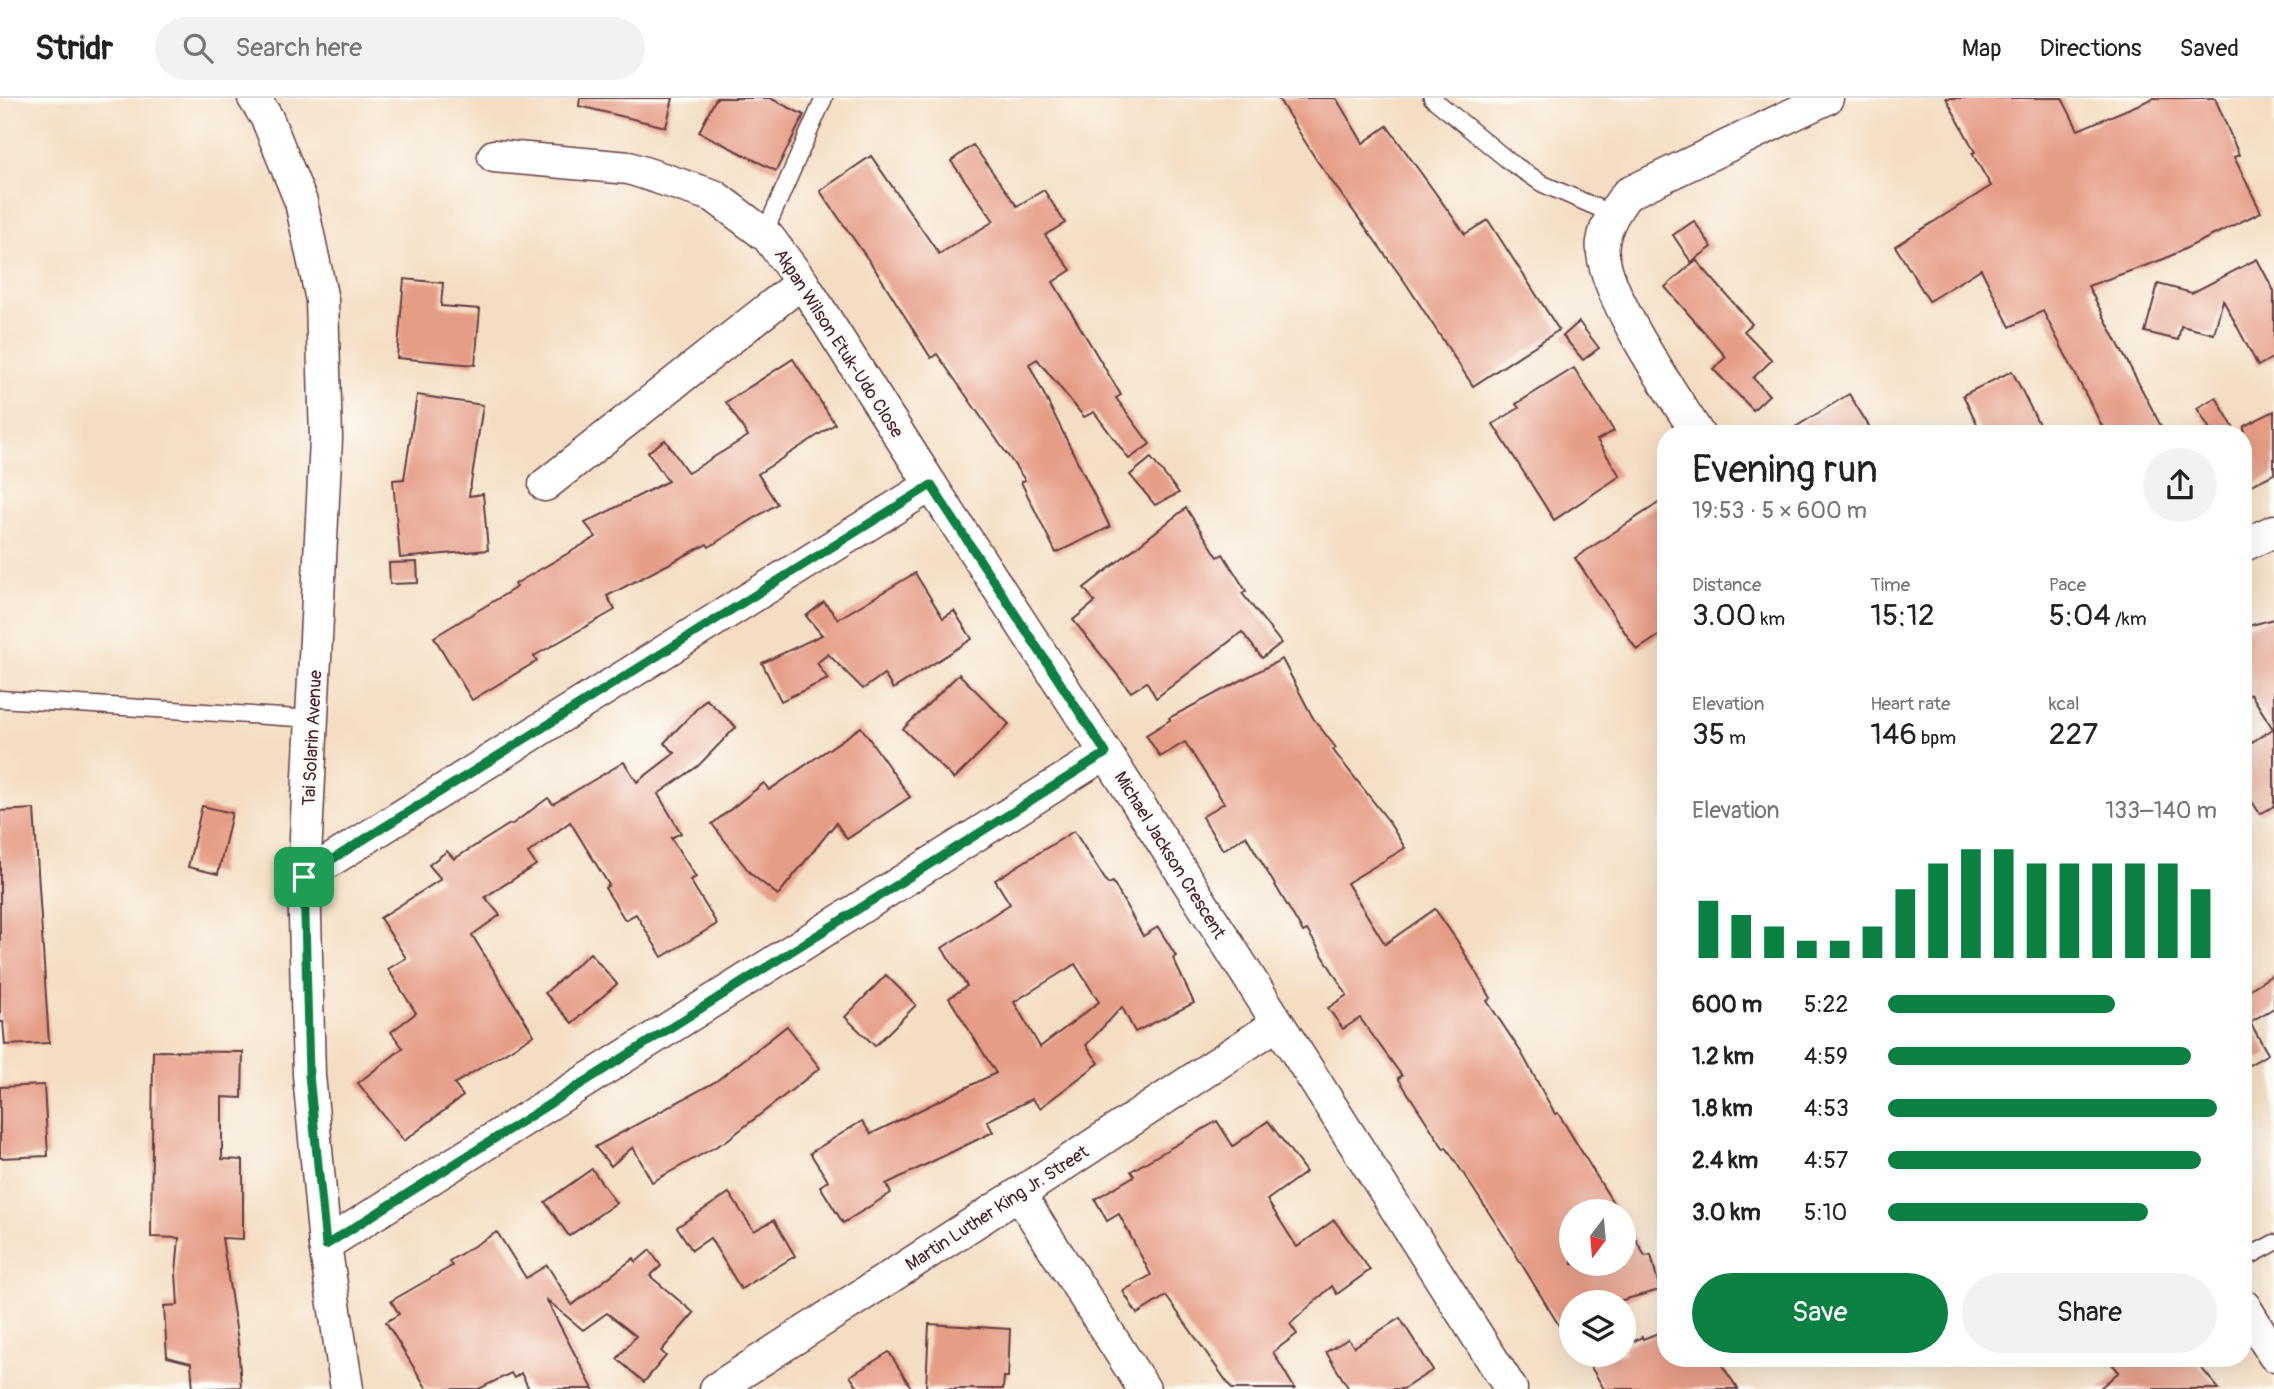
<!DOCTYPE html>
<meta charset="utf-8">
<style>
:root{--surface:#fff;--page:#f2f2f2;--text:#222;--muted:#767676;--line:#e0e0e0;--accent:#0b8043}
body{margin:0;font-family:Pangolin,sans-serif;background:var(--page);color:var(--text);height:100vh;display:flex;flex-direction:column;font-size:26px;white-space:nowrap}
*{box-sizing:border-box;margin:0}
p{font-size:23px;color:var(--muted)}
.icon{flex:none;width:38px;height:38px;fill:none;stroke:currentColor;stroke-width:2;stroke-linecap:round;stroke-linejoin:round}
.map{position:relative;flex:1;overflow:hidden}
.sheet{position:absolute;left:1657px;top:327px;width:595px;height:942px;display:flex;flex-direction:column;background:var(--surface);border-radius:28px;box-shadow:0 7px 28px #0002}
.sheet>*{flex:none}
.needle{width:46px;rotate:196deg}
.controls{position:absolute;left:1559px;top:1101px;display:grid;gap:14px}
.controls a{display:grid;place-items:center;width:77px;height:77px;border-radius:50%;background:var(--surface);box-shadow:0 7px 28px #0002;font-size:35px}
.pin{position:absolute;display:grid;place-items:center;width:60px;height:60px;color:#fff;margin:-30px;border-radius:14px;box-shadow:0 4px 10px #0006}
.round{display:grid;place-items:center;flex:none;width:74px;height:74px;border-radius:37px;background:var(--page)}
.head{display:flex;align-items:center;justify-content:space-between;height:119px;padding:0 35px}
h1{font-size:38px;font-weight:600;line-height:52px}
.metrics{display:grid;grid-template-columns:repeat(3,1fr);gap:10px;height:119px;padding:7px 35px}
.metrics div{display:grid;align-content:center}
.metrics b{font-size:30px;font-weight:600}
.metrics small{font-size:19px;font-weight:400}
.metrics p{font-size:19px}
.chart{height:196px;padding:14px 35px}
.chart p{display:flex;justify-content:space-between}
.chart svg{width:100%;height:126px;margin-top:7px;stroke:var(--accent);stroke-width:6}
.cta{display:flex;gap:14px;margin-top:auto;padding:14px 35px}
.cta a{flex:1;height:80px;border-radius:42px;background:var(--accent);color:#fff;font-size:28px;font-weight:600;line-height:80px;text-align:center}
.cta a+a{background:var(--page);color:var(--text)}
ul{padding:0 35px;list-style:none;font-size:23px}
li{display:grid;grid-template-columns:112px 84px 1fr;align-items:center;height:52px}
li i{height:18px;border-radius:9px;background:var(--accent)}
header{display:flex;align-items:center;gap:42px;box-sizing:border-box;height:98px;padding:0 35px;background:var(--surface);border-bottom:2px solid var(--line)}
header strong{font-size:33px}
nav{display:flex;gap:38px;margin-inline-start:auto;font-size:24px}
.search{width:490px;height:63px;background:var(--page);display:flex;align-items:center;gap:18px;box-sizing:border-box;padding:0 24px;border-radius:38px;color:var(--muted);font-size:26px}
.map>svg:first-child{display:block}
.building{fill:#e69d86;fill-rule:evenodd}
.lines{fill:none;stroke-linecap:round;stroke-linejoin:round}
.service-casing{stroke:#643c42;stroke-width:19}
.minor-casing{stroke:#643c42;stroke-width:35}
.service{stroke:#fff;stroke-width:16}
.minor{stroke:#fff;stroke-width:32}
.route-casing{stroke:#fff;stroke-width:14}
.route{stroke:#0b8043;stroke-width:9}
.labels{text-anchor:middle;stroke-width:5;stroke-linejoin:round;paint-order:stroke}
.street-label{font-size:18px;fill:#4a1f2b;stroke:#fdfcf7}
</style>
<header>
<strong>Stridr</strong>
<div class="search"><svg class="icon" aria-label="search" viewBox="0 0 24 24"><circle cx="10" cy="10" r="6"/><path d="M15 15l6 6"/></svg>Search here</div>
<nav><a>Map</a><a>Directions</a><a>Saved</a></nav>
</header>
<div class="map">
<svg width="2274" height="1291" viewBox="0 0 2274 1291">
<rect width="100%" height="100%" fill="#fdfcf7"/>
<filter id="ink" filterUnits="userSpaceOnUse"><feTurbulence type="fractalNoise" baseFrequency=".0143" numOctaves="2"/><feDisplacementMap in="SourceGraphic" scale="14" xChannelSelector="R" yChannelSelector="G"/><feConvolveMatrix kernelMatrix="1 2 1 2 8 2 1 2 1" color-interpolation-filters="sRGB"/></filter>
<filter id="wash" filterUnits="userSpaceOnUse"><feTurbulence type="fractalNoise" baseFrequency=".00686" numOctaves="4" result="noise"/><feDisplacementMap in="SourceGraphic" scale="28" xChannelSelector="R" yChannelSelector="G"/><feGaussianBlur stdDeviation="1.57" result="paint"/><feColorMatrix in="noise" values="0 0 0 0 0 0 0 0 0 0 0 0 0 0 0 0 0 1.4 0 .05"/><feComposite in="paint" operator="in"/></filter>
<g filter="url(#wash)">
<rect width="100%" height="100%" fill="#f4dec3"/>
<g id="blocks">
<g class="building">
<path d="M 580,0 L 673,0 L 666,29 L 579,8 Z"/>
<path d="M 716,0 L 770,0 L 804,17 L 776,73 L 699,34 Z"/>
<path d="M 1278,0 L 1336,0 L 1363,45 L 1387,28 L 1465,136 L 1488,122 L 1559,232 L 1473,288 L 1405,184 L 1317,63 Z"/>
<path d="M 1946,0 L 2062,0 L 2078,32 L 2154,0 L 2215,0 L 2239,57 L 2234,59 L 2261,114 L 2164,161 L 2088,188 L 2165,336 L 2106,336 L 2043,213 L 2010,229 L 1981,171 L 1929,203 L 1895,148 L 1991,88 L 1972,55 L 1975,54 Z"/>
<path d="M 973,47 L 1017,108 L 1044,92 L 1065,125 L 1045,137 L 1071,172 L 1053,184 L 1121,297 L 1116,300 L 1150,346 L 1129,361 L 1094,314 L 1084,319 L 1037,261 L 1029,266 L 1110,429 L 1056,455 L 1021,384 L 1025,382 L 937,256 L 931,260 L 879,177 L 820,93 L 871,58 L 939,156 L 994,123 L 951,63 Z"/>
<path d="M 1694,123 L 1712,149 L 1691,164 L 1673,137 Z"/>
<path d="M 2257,161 L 2274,193 L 2274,259 L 2258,268 L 2223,202 L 2214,236 L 2181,228 L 2178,242 L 2145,234 L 2158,186 L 2192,195 Z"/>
<path d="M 1696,162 L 1752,226 L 1744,233 L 1772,262 L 1753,280 L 1769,297 L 1753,312 L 1713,271 L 1726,259 L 1665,189 Z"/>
<path d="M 404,181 L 443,185 L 441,208 L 480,211 L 475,267 L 397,260 Z"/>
<path d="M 1579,224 L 1599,250 L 1583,262 L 1563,238 Z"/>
<path d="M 793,261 L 835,326 L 758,376 L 777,406 L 709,449 L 707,446 L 607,498 L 615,512 L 534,558 L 537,563 L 472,602 L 434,539 L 517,489 L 515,486 L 596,439 L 585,425 L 668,383 L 648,354 L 665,342 L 688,375 L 748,338 L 726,304 Z"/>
<path d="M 1574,270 L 1614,333 L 1597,342 L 1620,378 L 1554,422 L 1493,326 L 1519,310 L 1516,306 Z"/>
<path d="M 2012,273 L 2044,336 L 1982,336 L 1963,297 Z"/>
<path d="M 1849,296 L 1874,336 L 1784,336 Z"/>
<path d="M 417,297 L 483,307 L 469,398 L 483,396 L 488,452 L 400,460 L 393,382 L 404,381 Z"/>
<path d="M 2216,299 L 2237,336 L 2213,336 L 2197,310 Z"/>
<path d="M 2274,313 L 2274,376 L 2244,391 L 2244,328 Z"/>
<path d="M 1151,360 L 1179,395 L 1155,407 L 1130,377 Z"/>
<path d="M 1666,400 L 1666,533 L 1637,552 L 1575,460 Z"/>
<path d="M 1186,410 L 1218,459 L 1223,456 L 1246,493 L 1242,495 L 1281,545 L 1262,560 L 1242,534 L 1156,600 L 1147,584 L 1131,594 L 1073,522 L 1095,504 L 1084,490 Z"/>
<path d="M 417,464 L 418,485 L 390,486 L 389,465 Z"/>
<path d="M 915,475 L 943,520 L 954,513 L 972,541 L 893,591 L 884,576 L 863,591 L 828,556 L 817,565 L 828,581 L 781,603 L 762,565 L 822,537 L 806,518 L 824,504 L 838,521 Z"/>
<path d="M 2274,521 L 2274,708 L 2260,716 L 2244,691 L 2244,649 L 2273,631 L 2251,596 L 2244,598 L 2244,529 Z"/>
<path d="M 1282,561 L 1313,620 L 1336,650 L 1333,652 L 1387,721 L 1405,750 L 1347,785 L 1385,846 L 1435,811 L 1458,844 L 1491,900 L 1487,903 L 1521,954 L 1555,1016 L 1558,1015 L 1618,1113 L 1572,1113 L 1572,1166 L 1624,1166 L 1624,1121 L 1645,1158 L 1651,1157 L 1660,1192 L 1615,1204 L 1572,1204 L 1572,1249 L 1510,1147 L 1446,1049 L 1444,1051 L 1398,980 L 1402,978 L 1360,920 L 1343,931 L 1328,910 L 1347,897 L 1307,832 L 1303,834 L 1246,738 L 1223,752 L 1202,719 L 1224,705 L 1185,644 L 1160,659 L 1146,637 L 1170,622 L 1169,620 Z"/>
<path d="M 959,576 L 1009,626 L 954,681 L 903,631 Z"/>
<path d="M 706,601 L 736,629 L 698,668 L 658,696 L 681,735 L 671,740 L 696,779 L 690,782 L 717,826 L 662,859 L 636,816 L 625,822 L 605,790 L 609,787 L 570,724 L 528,755 L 536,767 L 485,799 L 500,817 L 472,837 L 534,937 L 454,986 L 463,998 L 404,1043 L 358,985 L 403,950 L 391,934 L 416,915 L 388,871 L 406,860 L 380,820 L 441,781 L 429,767 L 447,753 L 454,761 L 510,726 L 511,727 L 548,700 L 553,706 L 624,664 L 637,684 L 675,655 L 664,645 Z"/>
<path d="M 861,629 L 910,699 L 847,741 L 836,725 L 778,797 L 751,776 L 712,726 L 764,685 L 769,692 Z"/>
<path d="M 202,708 L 232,715 L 218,776 L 188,769 Z"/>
<path d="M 34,711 L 49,945 L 5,947 L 3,924 L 0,924 L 0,713 Z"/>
<path d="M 1074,733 L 1108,786 L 1113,784 L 1143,838 L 1158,829 L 1176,858 L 1173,860 L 1194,905 L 1135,934 L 1122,909 L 1086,947 L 1099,965 L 1040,1010 L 1032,1001 L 987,1023 L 993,1034 L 886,1086 L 891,1095 L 843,1125 L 820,1088 L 828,1083 L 810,1055 L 862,1023 L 871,1036 L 996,975 L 949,900 L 967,888 L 942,850 L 1010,806 L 995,782 ZM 1075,866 L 1099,904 L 1040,949 L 1014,904 Z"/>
<path d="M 590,855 L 617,886 L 572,925 L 545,895 Z"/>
<path d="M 2274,876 L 2274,910 L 2250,924 L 2268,956 L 2244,970 L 2244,895 Z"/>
<path d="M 886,877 L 916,907 L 875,948 L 845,919 Z"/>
<path d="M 787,928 L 820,970 L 726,1043 L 652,1084 L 633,1049 L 611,1068 L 595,1049 L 715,984 Z"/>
<path d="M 153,953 L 243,954 L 242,1000 L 222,999 L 222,1061 L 243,1062 L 243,1141 L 222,1140 L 238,1243 L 241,1289 L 193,1291 L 191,1265 L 167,1259 L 164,1208 L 178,1207 L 176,1175 L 179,1140 L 151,1139 Z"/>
<path d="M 44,987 L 48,1058 L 0,1060 L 0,989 Z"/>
<path d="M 1217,1023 L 1233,1048 L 1268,1023 L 1306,1074 L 1267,1102 L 1297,1149 L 1334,1122 L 1370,1172 L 1337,1196 L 1332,1188 L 1290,1226 L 1297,1236 L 1273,1254 L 1295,1291 L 1232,1291 L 1166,1198 L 1137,1216 L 1123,1193 L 1151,1177 L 1119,1116 L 1107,1123 L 1095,1101 L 1134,1078 L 1131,1073 Z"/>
<path d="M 592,1071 L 616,1105 L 569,1138 L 545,1104 Z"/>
<path d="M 729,1095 L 754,1133 L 774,1122 L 795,1158 L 741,1191 L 710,1140 L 692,1152 L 677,1129 Z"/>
<path d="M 497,1134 L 526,1180 L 547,1167 L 572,1207 L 634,1160 L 636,1164 L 650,1152 L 661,1168 L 650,1178 L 694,1215 L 661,1253 L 666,1258 L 644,1284 L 617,1261 L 636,1238 L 607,1215 L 583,1232 L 546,1201 L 593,1291 L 529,1291 L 521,1275 L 514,1280 L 511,1275 L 479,1291 L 427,1291 L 386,1224 L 399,1216 L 391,1203 L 452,1168 L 449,1163 Z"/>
<path d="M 1400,1220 L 1433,1272 L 1403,1291 L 1349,1291 L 1326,1254 L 1348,1241 L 1354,1249 Z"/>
<path d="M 929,1226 L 1010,1231 L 1008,1279 L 1004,1279 L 1003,1291 L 926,1291 Z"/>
<path d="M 1666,1232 L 1666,1260 L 1717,1260 L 1738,1291 L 1604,1291 L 1591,1269 L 1612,1256 L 1624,1256 L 1624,1249 L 1642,1239 L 1643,1241 Z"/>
<path d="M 889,1254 L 912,1291 L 859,1291 L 850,1278 Z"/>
<path d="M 2107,1260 L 2193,1260 L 2219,1291 L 2099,1291 L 2119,1274 Z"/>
</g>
</g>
</g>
<g filter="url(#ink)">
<use href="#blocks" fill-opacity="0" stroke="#643c42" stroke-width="2"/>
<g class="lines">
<g class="service-casing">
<g id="service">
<path d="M 1432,0 L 1510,64 L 1543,86 L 1612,116"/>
<path d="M 764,136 L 824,0"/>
<path d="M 0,601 L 313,621"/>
<path d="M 2244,1161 L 2274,1145"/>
</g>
</g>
<g class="minor-casing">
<g id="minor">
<path d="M 254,0 L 267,20 L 301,104 L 322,202 L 326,341 L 304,779 L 309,977 L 325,1147 L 347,1291"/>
<path d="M 494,58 L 629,70 L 714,98 L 768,139 L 802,184 L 931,387"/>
<path d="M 1698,336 C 1674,298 1596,186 1603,144 C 1606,125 1616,110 1627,96 L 1827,0"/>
<path d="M 545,387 L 802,184"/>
<path d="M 2244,447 L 2274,433"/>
<path d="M 304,779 L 931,387 L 1106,655 L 1511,1291"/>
<path d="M 1019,1096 L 1144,1291"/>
<path d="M 325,1147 L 1106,655"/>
<path d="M 2244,1208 L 2274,1257"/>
<path d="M 716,1291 L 1019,1096 L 1277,926"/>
</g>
</g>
<use href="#service" class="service"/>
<use href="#minor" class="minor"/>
</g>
</g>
<g class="lines" filter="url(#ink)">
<g class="route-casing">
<path id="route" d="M 931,387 L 1106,655 L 326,1147 L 309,977 L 304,779 Z"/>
</g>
<use href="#route" class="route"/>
</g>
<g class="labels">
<g class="street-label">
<text transform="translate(839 245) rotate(57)" y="6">Akpan Wilson Etuk-Udo Close</text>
<text transform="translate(312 640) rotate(-87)" y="6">Tai Solarin Avenue</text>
<text transform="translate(1170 757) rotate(58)" y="6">Michael Jackson Crescent</text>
<text transform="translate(997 1110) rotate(-33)" y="6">Martin Luther King Jr. Street</text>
</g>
</g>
</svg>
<div class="controls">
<a><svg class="needle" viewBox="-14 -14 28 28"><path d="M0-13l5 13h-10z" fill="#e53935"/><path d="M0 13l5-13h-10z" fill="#767676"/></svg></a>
<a><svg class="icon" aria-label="layers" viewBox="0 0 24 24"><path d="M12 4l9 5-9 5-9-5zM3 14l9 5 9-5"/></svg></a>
</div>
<div class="pin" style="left:304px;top:779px;background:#1e9e55"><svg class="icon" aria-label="arrive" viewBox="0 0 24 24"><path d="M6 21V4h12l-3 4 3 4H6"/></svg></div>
<section class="sheet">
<div class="head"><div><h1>Evening run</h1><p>19:53 · 5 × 600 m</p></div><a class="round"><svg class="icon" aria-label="share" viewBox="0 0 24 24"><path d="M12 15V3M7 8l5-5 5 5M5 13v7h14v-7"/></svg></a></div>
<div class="metrics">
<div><p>Distance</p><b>3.00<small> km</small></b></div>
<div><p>Time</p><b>15:12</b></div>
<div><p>Pace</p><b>5:04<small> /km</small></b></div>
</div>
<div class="metrics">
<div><p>Elevation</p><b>35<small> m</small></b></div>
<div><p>Heart rate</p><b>146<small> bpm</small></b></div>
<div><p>kcal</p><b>227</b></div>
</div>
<div class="chart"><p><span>Elevation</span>133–140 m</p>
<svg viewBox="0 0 160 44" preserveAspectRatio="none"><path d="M5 44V24M15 44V29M25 44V33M35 44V38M45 44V38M55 44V33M65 44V20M75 44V11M85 44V6M95 44V6M105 44V11M115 44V11M125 44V11M135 44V11M145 44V11M155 44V20"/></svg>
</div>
<ul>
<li><b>600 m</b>5:22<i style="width:69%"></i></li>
<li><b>1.2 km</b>4:59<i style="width:92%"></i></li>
<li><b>1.8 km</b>4:53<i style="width:100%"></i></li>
<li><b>2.4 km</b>4:57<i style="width:95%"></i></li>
<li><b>3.0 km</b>5:10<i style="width:79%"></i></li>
</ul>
<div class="cta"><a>Save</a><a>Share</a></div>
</section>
</div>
